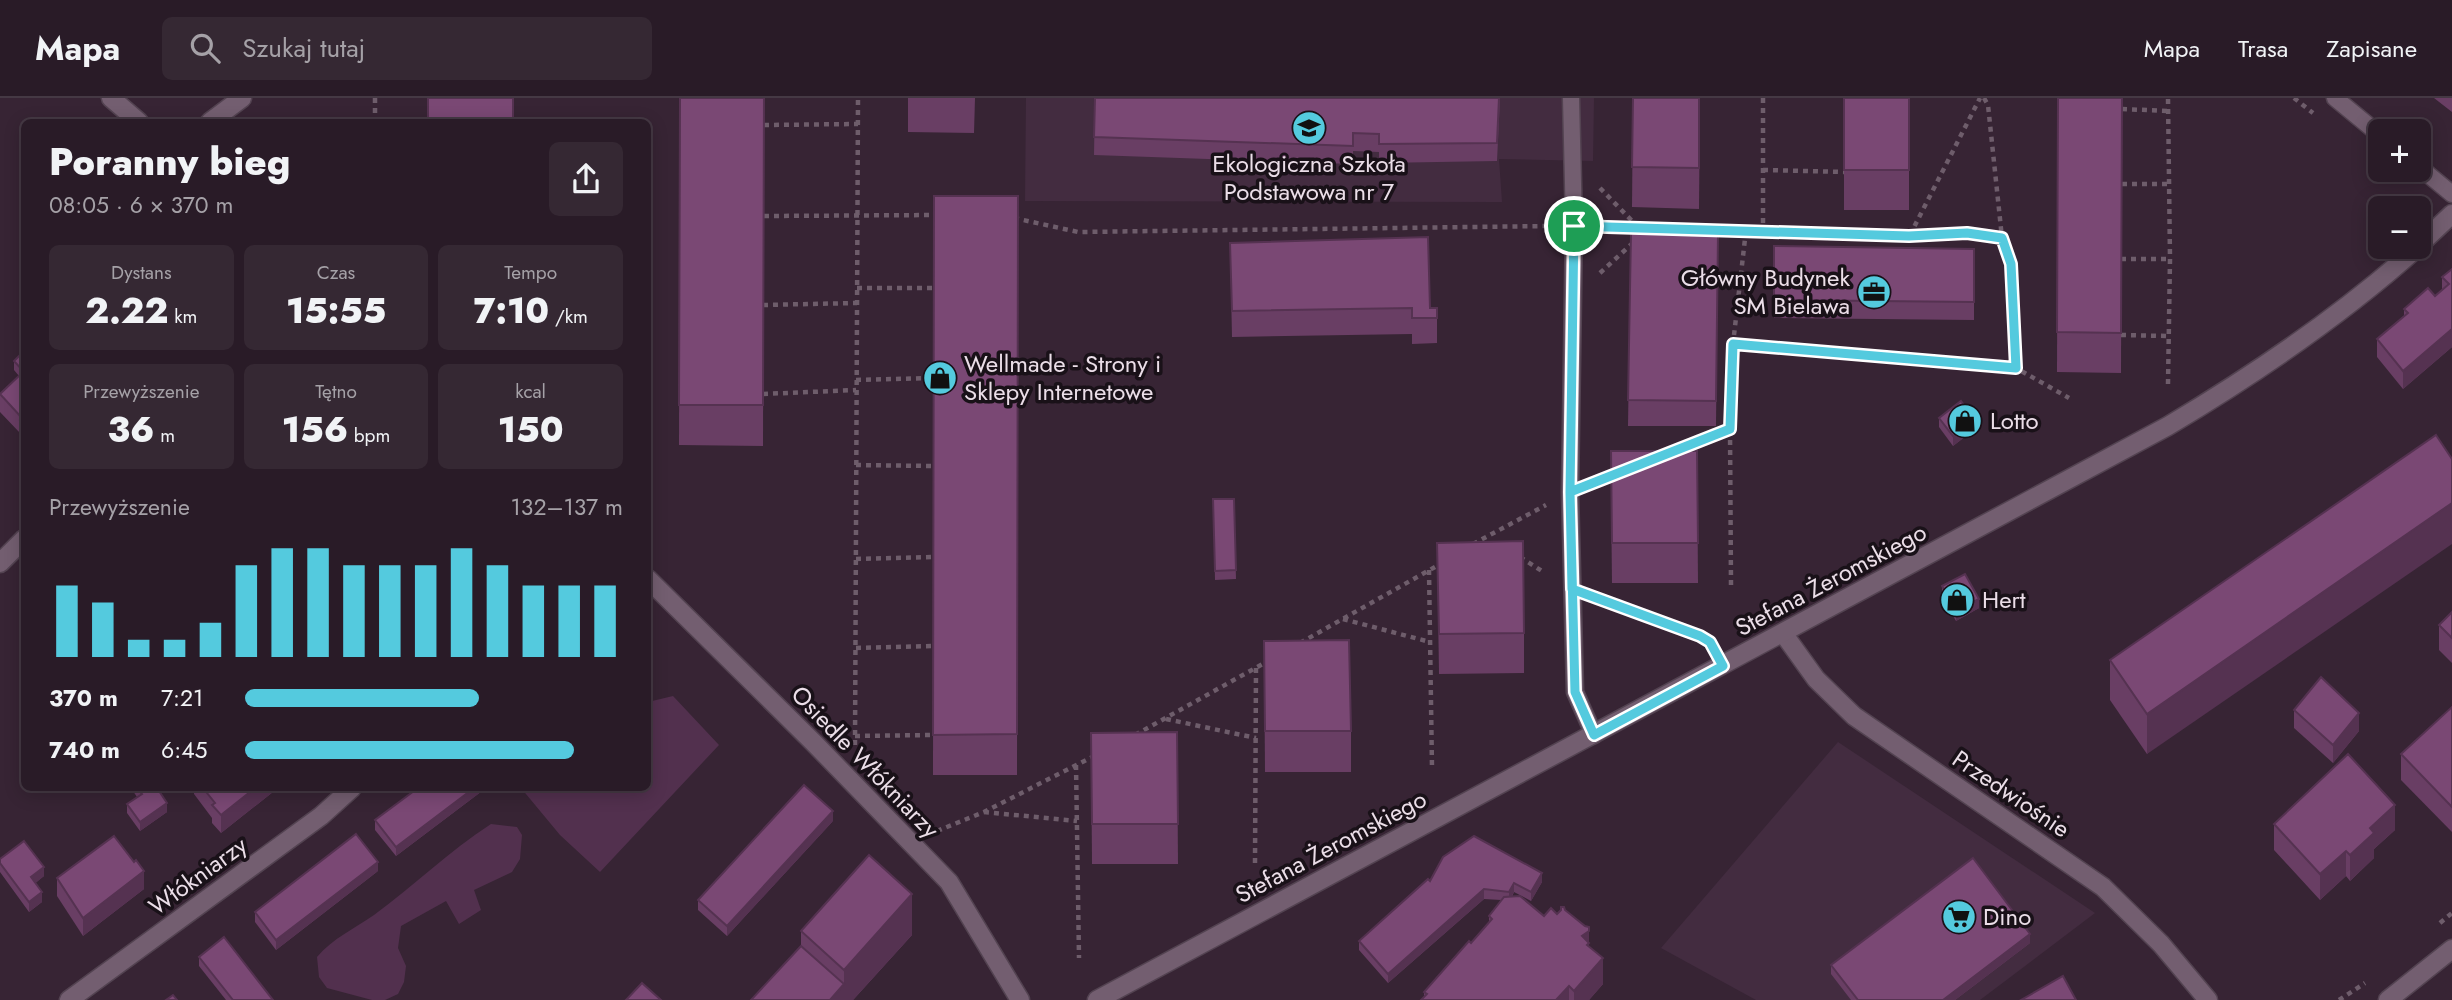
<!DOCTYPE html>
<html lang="pl">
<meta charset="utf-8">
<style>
:root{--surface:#291b27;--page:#352833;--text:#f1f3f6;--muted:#a5a1a7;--line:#453944;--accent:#54cade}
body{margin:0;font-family:Jost,sans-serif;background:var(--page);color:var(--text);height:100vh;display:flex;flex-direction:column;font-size:26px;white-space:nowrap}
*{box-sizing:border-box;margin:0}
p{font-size:23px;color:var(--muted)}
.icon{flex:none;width:38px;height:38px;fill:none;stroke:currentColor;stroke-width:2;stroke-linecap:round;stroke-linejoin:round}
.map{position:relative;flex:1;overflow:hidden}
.panel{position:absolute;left:21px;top:21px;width:630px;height:672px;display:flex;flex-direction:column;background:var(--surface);border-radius:10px;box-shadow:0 4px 18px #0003,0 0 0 2px var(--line)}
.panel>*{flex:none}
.controls{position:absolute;left:2368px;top:21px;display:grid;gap:14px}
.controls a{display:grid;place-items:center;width:63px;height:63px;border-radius:10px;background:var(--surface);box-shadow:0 4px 18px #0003,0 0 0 2px var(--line);font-size:35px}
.pin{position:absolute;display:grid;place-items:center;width:60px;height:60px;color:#fff;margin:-30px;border:4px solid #fff;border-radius:50%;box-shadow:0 2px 7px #0007}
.round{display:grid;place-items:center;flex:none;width:74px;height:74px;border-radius:10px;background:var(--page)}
.head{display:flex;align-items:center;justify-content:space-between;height:119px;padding:0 28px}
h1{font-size:38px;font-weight:800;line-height:52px}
.metrics{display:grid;grid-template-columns:repeat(3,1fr);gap:10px;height:119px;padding:7px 28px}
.metrics div{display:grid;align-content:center;border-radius:10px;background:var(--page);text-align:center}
.metrics b{font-size:35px;font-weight:800}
.metrics small{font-size:19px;font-weight:400}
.metrics p{font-size:19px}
.chart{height:196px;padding:14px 28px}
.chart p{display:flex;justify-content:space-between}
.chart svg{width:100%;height:126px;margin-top:7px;stroke:var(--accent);stroke-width:6}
ul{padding:0 28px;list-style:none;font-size:23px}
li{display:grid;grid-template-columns:112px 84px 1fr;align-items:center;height:52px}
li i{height:18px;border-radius:9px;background:var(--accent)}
header{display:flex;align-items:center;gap:42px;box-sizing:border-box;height:98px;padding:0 35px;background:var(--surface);border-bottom:2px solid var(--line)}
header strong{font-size:33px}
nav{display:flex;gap:38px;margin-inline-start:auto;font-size:24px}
.search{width:490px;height:63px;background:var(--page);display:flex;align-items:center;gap:18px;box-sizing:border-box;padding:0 24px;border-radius:10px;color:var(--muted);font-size:26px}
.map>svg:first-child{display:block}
.built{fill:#432c40}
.green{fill:#52304e}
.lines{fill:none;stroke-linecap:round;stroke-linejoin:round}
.service-casing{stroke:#534351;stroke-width:19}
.minor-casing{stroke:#534351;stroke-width:21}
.tertiary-casing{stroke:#534351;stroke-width:21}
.path{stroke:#6e5d6b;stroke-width:4.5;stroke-dasharray:5 5;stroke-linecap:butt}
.service{stroke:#735e70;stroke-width:16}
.minor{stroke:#735e70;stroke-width:18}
.tertiary{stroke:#735e70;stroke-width:18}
.wall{fill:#693e64}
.shaded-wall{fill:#553251}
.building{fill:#7a4874;stroke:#553251;stroke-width:2}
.route-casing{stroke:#fff;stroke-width:14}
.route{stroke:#54cade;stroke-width:9}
.labels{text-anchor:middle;stroke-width:7;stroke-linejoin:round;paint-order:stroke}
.poi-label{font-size:24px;fill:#ebdee8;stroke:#191118;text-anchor:start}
.street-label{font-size:24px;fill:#ebdee8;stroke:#191118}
</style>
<header>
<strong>Mapa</strong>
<div class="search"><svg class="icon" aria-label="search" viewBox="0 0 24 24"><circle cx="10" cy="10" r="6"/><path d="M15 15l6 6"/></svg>Szukaj tutaj</div>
<nav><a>Mapa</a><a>Trasa</a><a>Zapisane</a></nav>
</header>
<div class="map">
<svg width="2452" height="902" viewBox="0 0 2452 902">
<rect width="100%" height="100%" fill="#372434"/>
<g class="built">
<path d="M 1026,0 L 1594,0 L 1593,63 L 1499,61 L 1502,104 L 1025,103 Z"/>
<path d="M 1838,644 L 2095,815 L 1980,902 L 1756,902 L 1661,850 Z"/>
</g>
<g class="green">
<path d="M 673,598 L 719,647 L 600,774 L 560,737 L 521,690 L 648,690 L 648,604 Z"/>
<path d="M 491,726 L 517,729 L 522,737 L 520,761 L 512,774 L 474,792 L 481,812 L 459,826 L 446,803 L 401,828 L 398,850 L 406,868 L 404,884 L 398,896 L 385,902 L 372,902 L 327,890 L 319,879 L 317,859 C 333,840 354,831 374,817 C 414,788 449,753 491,726 Z"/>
</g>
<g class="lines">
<g class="service-casing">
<g id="service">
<path d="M 1571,0 L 1574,128 L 1570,394 L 1575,594 L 1594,637"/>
<path d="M 2335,0 L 2380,37"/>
<path d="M 2418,68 L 2452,96"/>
</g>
</g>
<g class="minor-casing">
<g id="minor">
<path d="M 111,0 L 139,24"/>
<path d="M 210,24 L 242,0"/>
<path d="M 0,465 L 24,441"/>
<path d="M 648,481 L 814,645 L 949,784 L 1020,902"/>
<path d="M 1783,535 L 1816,581 L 1854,618 L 2103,789 L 2161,846 L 2208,902"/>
<path d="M 69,902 L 321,718 L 352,690"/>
<path d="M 2388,902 L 2452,851"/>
</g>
</g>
<g class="tertiary-casing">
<g id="tertiary">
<path d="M 2418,148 L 2452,116"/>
<path d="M 1097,902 L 2168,328 C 2257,275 2341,218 2418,149"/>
</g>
</g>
<g class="path">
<path d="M 375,0 L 375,24"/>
<path d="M 1763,0 L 1763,132"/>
<path d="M 1984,0 L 1988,7 L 2002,140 L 2011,166 L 2016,270 L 2069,300"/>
<path d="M 2294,0 L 2313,15"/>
<path d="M 2122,11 L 2168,13"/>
<path d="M 764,27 L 858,26"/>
<path d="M 2371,62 L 2380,69"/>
<path d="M 1763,72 L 1844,74"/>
<path d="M 2384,72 L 2394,80"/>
<path d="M 2122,86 L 2169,86"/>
<path d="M 1600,90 L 1638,129"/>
<path d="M 764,118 L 939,117"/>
<path d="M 1014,120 L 1078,134 L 1550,128"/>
<path d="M 1601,129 L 1909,138 L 1967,135 L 2002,140"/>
<path d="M 1910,137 L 1980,0"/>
<path d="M 2121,161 L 2170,161"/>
<path d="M 1600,175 L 1648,131"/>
<path d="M 857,190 L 933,190"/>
<path d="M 763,207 L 857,205"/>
<path d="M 2121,237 L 2168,238"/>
<path d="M 1733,246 L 2016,270"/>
<path d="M 856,282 L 933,280"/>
<path d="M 2168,286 L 2170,161 L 2168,0"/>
<path d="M 763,296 L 856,292"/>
<path d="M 1670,355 L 1730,331"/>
<path d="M 856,367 L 933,368"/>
<path d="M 1595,384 L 1616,376"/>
<path d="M 1473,446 L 1546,407"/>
<path d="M 1520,459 L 1545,475"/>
<path d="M 856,461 L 933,459"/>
<path d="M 1429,472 L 1432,670"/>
<path d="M 1731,487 L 1730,331 L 1733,246 L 1746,132"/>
<path d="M 1597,500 L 1700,538 L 1709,544"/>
<path d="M 1343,521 L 1430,544"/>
<path d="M 1300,545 L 1442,465"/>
<path d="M 856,550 L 933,548"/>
<path d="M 1166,621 L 1256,640"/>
<path d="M 1135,637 L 1268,563"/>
<path d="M 855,638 L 933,637"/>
<path d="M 855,647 L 858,0"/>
<path d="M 1076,667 L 1079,860"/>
<path d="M 984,714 L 1077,723"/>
<path d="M 937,733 L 984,714 L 1096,657"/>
<path d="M 1255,765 L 1256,570"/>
<path d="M 2440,825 L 2452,815"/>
<path d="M 2339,902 L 2365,885"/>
</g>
<use href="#service" class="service"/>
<use href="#minor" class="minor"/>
<use href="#tertiary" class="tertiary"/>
</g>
<g class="wall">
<path d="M 680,0 L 764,0 L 763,348 L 679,347 Z"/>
<path d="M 908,0 L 975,0 L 974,35 L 908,34 Z"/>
<path d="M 1095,0 L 1500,0 L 1497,63 L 1379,65 L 1379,54 L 1353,53 L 1353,66 L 1094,57 Z"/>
<path d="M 1633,0 L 1700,0 L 1699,111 L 1632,109 Z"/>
<rect x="1844" y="0" width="65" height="112"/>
<path d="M 2058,0 L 2122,0 L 2121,275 L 2057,274 Z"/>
<path d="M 2434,0 L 2452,0 L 2452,14 Z"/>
<path d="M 934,98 L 1018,98 L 1017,677 L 933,677 Z"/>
<path d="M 1631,135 L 1718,136 L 1716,328 L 1628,328 Z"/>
<path d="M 1230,145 L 1430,210 L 1437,210 L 1437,245 L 1412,246 L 1412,236 L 1232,239 Z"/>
<path d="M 1774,148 L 1974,151 L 1974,222 L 1774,220 Z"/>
<path d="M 2452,171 L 2452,249 L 2403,291 L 2377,259 L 2377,241 L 2404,218 L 2404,211 L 2435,198 L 2442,192 L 2442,179 Z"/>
<path d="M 24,208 L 24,226 L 20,221 L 20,212 Z"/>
<path d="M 24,253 L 24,345 L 20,340 L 20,335 L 0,314 L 0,296 L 19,278 L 14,272 L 14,263 Z"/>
<path d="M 1939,320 L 1975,331 L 1953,348 L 1939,329 Z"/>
<path d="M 2436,337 L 2147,656 L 2110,602 L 2110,562 Z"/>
<path d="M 1697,353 L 1698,485 L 1612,485 L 1611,394 Z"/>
<path d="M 1213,401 L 1234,401 L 1236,481 L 1215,482 Z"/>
<path d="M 1437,445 L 1524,535 L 1524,575 L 1439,576 Z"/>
<path d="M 1942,488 L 1979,510 L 1956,523 L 1942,498 Z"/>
<path d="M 2452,514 L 2452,565 L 2439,552 L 2439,527 Z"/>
<path d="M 1264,543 L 1351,633 L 1351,674 L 1265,674 Z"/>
<path d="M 2452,609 L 2452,734 L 2401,682 L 2401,656 Z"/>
<path d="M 2294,612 L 2359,633 L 2333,665 L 2294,630 Z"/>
<path d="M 1177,634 L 1178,766 L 1092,766 L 1091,635 Z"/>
<path d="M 131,690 L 157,690 L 167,714 L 140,733 L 127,715 L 127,706 L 137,699 Z"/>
<path d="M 194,690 L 278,690 L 221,735 L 212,725 L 212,720 L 194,696 Z"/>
<path d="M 418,690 L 486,690 L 396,758 L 375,732 L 375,722 Z"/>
<path d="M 833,723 L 727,838 L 698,812 L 698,802 Z"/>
<path d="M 2274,726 L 2395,732 L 2374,751 L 2374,760 L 2350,783 L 2346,778 L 2320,802 L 2274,752 Z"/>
<path d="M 0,761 L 44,778 L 35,785 L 42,804 L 29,814 L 0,774 Z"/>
<path d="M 378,773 L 276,852 L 255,824 L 255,814 Z"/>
<path d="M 57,780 L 144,791 L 83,838 L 57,798 Z"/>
<path d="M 1430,783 L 1542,784 L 1531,803 L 1514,794 L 1512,799 L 1544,818 L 1557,816 L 1565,812 L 1589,849 L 1603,886 L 1589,902 L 1421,902 L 1424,899 L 1424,894 L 1471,845 L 1489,825 L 1489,818 L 1501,802 L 1484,801 L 1388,885 L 1359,852 L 1359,843 Z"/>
<path d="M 801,833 L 912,837 L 853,902 L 751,902 L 801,848 Z"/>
<path d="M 2030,845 L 1955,902 L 1851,902 L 1831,876 L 1831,867 Z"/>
<path d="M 199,859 L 273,902 L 226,902 L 199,868 Z"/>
</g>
<g class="shaded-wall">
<path d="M 2452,231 L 2452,249 L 2403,291 L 2403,273 Z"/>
<path d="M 1975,321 L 1975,331 L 1953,348 L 1953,338 Z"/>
<path d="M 2452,405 L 2452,446 L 2147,656 L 2147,616 Z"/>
<path d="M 1979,501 L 1979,510 L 1956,523 L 1956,513 Z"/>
<path d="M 2359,615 L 2359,633 L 2333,665 L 2333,647 Z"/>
<path d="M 255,690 L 278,690 L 221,735 L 221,717 Z"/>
<path d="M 474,690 L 486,690 L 396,758 L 396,749 Z"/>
<path d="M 167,705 L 167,714 L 140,733 L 140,724 Z"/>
<path d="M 2395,707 L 2395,732 L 2374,751 L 2374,760 L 2350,783 L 2350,757 L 2370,730 Z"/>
<path d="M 833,713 L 833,723 L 727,838 L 727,828 Z"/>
<path d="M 2346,753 L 2346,778 L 2320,802 L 2320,776 Z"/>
<path d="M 378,764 L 378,773 L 276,852 L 276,842 Z"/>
<path d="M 44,769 L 44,778 L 31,789 L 31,779 Z"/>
<path d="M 144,773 L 144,791 L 83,838 L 83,820 Z"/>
<path d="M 1542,775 L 1542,784 L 1531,803 L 1531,794 Z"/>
<path d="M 1514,785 L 1514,794 L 1509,803 L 1509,794 Z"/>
<path d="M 1484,791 L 1484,801 L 1388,885 L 1388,876 Z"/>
<path d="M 42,794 L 42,804 L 29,814 L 29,804 Z"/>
<path d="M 912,796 L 912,837 L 853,902 L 844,902 L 844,872 Z"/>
<path d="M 1589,829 L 1589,870 L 1582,838 Z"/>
<path d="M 2030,836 L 2030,845 L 1955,902 L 1943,902 Z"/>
<path d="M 1603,860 L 1603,886 L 1589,902 L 1574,902 L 1574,893 Z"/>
<path d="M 844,886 L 844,902 L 830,902 Z"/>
<path d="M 1569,888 L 1569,902 L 1556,902 Z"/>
</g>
<g class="building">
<rect x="428" y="0" width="85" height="24"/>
<path d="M 680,0 L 764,0 L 763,307 L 679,307 Z"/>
<path d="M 1095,0 L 1499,0 L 1497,45 L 1379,46 L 1379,36 L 1353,35 L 1353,48 L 1094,39 Z"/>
<path d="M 1633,0 L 1699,0 L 1699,70 L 1632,69 Z"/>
<rect x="1844" y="0" width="65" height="72"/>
<path d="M 2058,0 L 2122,0 L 2121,235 L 2057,234 Z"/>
<path d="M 934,98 L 1018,98 L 1017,636 L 933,637 Z"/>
<path d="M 1631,135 L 1718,136 L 1716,303 L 1628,302 Z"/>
<path d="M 1428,139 L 1430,210 L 1437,210 L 1437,220 L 1412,220 L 1412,210 L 1232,213 L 1230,145 Z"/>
<path d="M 1774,148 L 1974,151 L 1974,204 L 1774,202 Z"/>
<path d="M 2452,171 L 2452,231 L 2403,273 L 2377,241 L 2408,215 L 2404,211 L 2428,190 L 2435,198 L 2449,186 L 2442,179 Z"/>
<path d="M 24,208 L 24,217 L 20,212 Z"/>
<path d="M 24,253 L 24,274 L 14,263 Z"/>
<path d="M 24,273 L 24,327 L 20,322 L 22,320 L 0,296 Z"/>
<path d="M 1961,303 L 1975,321 L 1953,338 L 1939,320 Z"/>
<path d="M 2436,337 L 2452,361 L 2452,405 L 2147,616 L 2110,562 Z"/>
<path d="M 1611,353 L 1697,353 L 1698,445 L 1612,445 Z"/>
<path d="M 1213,401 L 1234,401 L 1236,472 L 1215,473 Z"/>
<path d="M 1523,443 L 1524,535 L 1439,536 L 1437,445 Z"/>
<path d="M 1965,476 L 1979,501 L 1956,513 L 1942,488 Z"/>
<path d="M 2452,514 L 2452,540 L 2439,527 Z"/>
<path d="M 1349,542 L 1351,633 L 1265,633 L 1264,543 Z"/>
<path d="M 2321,579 L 2359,615 L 2333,647 L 2294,612 Z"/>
<path d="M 2452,609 L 2452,709 L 2401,656 Z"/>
<path d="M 1177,634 L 1178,726 L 1092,726 L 1091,635 Z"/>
<path d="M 2348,656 L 2395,707 L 2370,730 L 2374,735 L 2350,757 L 2346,753 L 2320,776 L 2274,726 Z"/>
<path d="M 804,687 L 833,713 L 727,828 L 698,802 Z"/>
<path d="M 137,690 L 157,690 L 167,705 L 140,724 L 127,706 L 142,696 Z"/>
<path d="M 203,690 L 255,690 L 221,717 L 212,707 L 215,705 Z"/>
<path d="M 418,690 L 474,690 L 396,749 L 375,722 Z"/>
<path d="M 356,736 L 378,764 L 276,842 L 255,814 Z"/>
<path d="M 114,738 L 134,764 L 136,762 L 144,773 L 83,820 L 57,780 Z"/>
<path d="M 1474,738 L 1542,775 L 1531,794 L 1514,785 L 1509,794 L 1484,791 L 1388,876 L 1359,843 L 1428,781 L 1430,783 L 1443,759 Z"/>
<path d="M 24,743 L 44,769 L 31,779 L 42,794 L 29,804 L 0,765 L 0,761 Z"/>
<path d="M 869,757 L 912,796 L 844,872 L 801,833 Z"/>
<path d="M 1973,760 L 2030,836 L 1943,902 L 1858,902 L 1831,867 Z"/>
<path d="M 1520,798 L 1544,818 L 1551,810 L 1557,816 L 1561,812 L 1561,809 L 1564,809 L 1565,812 L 1585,828 L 1589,829 L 1589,833 L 1582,838 L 1589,845 L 1587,847 L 1603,860 L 1574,893 L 1569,888 L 1556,902 L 1421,902 L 1427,896 L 1424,894 L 1469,843 L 1471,845 L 1492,821 L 1489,818 L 1504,799 Z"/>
<path d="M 224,839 L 273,902 L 233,902 L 199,859 Z"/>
<path d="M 801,848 L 844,886 L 830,902 L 751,902 Z"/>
<path d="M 2063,878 L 2076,902 L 2021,902 Z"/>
<path d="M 642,885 L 661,902 L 626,902 Z"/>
<path d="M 173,897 L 177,902 L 166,902 Z"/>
</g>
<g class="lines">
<g class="route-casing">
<path id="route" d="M 1574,128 L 1570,394 L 1572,491 L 1700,538 L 1710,544 L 1723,568 L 1594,637 L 1575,594 L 1570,394 L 1730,331 L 1733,246 L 2016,270 L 2011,166 L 2002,140 L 1967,135 L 1909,138 L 1574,128"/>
</g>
<use href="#route" class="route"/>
</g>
<defs>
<g id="school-disc" transform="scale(1.75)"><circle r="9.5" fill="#54cade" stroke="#191118"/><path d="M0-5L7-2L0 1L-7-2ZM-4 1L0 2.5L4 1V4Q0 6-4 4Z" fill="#111"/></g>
<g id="office-disc" transform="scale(1.75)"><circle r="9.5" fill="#54cade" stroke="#191118"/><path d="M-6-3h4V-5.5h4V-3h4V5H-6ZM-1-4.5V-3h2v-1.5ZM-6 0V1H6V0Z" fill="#111"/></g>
<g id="shop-disc" transform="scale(1.75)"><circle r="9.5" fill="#54cade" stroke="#191118"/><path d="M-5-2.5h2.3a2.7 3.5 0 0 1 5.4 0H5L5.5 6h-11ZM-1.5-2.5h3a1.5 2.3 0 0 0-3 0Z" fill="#111"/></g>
<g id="supermarket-disc" transform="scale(1.75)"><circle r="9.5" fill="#54cade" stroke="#191118"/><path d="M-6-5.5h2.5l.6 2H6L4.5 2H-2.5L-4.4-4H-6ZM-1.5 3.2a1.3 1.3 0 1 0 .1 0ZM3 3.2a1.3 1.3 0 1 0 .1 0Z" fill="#111"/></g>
</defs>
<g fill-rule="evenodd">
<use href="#school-disc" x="1309" y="30"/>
<use href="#office-disc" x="1874" y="194"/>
<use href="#shop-disc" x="940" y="280"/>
<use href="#shop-disc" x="1965" y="323"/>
<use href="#shop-disc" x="1957" y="502"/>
<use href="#supermarket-disc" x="1959" y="819"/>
</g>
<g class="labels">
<g class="poi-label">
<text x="1309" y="74" text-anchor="middle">Ekologiczna Szkoła<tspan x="1309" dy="28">Podstawowa nr 7</tspan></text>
<text x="1850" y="188" text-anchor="end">Główny Budynek<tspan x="1850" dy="28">SM Bielawa</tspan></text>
<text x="964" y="274">Wellmade - Strony i<tspan x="964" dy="28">Sklepy Internetowe</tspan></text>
<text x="1990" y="331">Lotto</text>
<text x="1982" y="510">Hert</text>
<text x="1983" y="827">Dino</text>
</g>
<g class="street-label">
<text transform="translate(1831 482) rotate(-28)" y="8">Stefana Żeromskiego</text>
<text transform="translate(865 664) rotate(46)" y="8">Osiedle Włókniarzy</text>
<text transform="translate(2011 696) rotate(34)" y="8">Przedwiośnie</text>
<text transform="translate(1331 749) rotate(-28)" y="8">Stefana Żeromskiego</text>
<text transform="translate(198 778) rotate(-36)" y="8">Włókniarzy</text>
</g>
</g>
</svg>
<div class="controls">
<a>+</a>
<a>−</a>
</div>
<div class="pin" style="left:1574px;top:128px;background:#1e9e55"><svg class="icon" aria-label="arrive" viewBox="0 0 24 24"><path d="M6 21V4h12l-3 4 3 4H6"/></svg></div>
<section class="panel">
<div class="head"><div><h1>Poranny bieg</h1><p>08:05 · 6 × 370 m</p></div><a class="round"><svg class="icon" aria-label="share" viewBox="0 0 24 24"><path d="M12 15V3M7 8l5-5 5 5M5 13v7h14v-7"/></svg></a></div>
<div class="metrics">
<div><p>Dystans</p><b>2.22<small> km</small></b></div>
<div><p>Czas</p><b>15:55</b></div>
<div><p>Tempo</p><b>7:10<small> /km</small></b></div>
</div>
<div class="metrics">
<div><p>Przewyższenie</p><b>36<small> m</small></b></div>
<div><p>Tętno</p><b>156<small> bpm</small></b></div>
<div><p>kcal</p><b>150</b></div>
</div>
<div class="chart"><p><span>Przewyższenie</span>132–137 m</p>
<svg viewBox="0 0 160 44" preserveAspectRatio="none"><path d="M5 44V19M15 44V25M25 44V38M35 44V38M45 44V32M55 44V12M65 44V6M75 44V6M85 44V12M95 44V12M105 44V12M115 44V6M125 44V12M135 44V19M145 44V19M155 44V19"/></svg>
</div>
<ul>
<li><b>370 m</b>7:21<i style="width:62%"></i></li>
<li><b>740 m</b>6:45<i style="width:87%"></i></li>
</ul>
</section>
</div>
